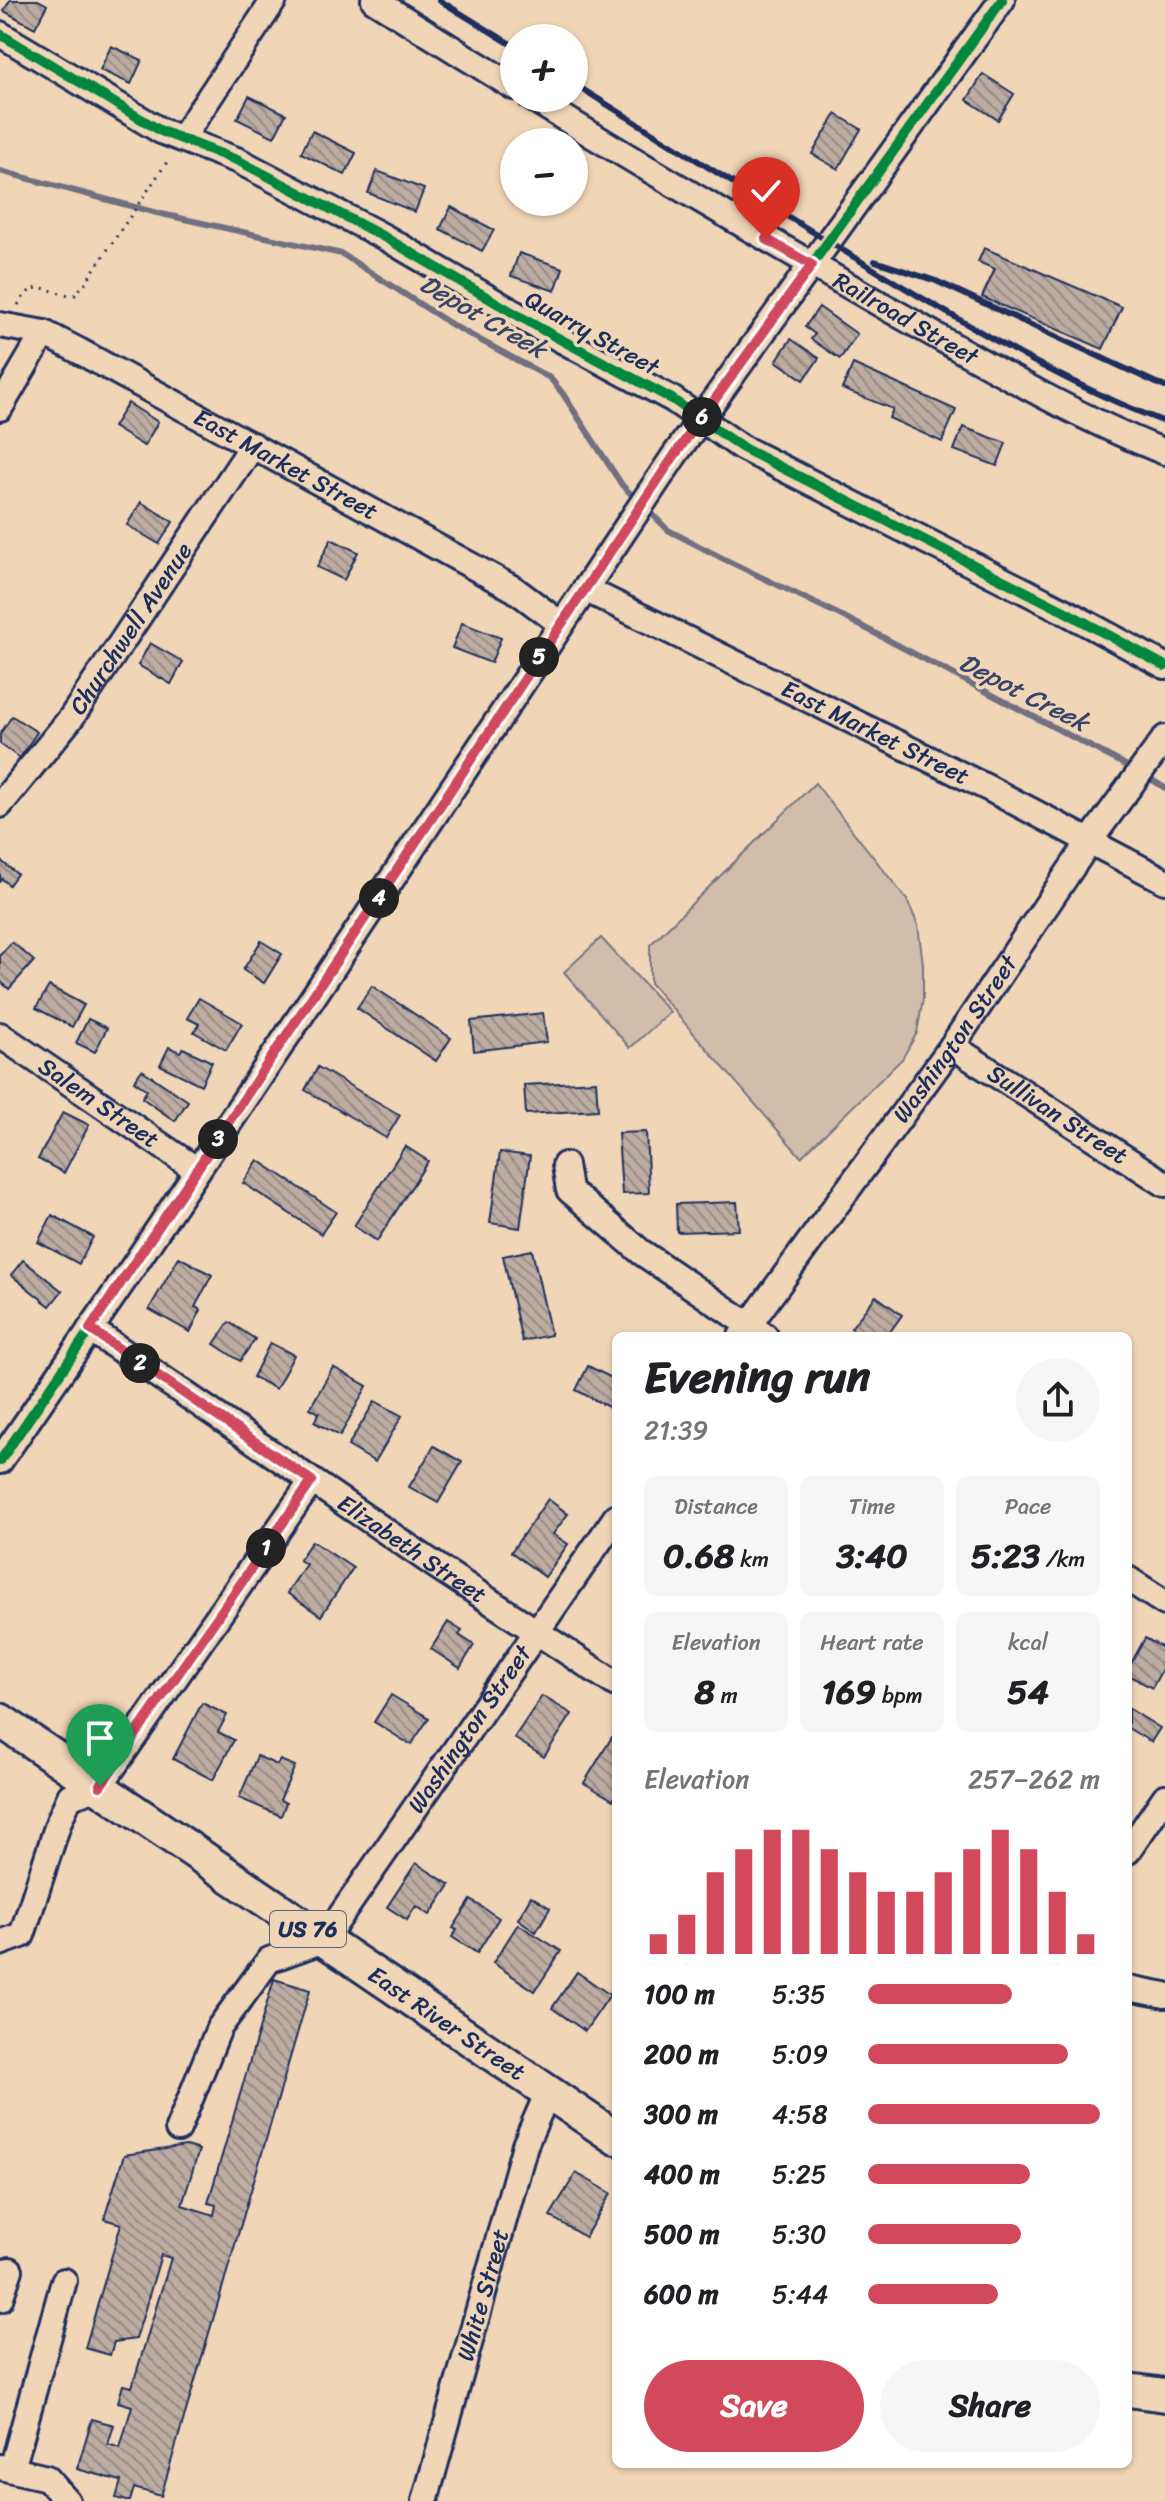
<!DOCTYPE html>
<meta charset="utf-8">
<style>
:root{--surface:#fff;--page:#f6f6f6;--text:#202124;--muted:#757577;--accent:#d1495b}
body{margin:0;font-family:Sriracha,sans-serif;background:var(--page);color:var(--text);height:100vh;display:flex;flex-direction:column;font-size:30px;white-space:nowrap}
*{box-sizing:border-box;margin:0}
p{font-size:26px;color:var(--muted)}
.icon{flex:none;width:44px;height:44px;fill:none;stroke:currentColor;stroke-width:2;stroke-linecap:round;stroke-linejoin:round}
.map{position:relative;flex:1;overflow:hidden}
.drawer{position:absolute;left:612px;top:1332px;width:520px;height:1136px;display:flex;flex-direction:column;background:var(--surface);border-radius:12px;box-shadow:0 2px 6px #0004}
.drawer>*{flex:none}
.controls{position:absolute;left:500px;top:24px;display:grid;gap:16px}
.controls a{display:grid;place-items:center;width:88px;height:88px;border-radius:50%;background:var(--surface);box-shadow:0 2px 6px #0004;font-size:40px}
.pin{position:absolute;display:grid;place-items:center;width:68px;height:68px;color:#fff;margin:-82px -34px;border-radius:50% 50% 50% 0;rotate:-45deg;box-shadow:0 0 8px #0007}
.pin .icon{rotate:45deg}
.km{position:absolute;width:40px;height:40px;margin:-20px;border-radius:50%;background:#222;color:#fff;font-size:22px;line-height:40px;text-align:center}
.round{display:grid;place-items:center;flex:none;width:84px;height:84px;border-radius:42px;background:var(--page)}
.overview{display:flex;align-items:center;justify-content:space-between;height:136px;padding:0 32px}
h1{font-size:44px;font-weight:700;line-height:60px}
.stats{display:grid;grid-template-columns:repeat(3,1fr);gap:12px;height:136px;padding:8px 32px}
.stats div{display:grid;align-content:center;border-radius:12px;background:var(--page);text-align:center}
.stats b{font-size:34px;font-weight:700}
.stats small{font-size:22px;font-weight:400}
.stats p{font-size:22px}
.chart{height:224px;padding:16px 32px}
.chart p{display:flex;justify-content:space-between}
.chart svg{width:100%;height:144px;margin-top:8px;stroke:var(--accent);stroke-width:6}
.button{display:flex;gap:16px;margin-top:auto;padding:16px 32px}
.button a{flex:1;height:92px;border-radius:48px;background:var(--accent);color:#fff;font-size:32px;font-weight:700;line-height:92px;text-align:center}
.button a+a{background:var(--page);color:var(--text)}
ul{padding:0 32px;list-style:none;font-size:26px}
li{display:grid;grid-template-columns:128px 96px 1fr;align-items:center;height:60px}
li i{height:20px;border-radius:10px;background:var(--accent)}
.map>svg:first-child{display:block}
.green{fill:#d1bdaa;stroke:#767684;stroke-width:2}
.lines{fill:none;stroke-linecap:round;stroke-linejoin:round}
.stream{stroke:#707081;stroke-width:6}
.building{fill:url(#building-back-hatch);stroke:#1b2f5e;stroke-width:2}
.minor-casing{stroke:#1b2f5e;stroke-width:30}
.major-casing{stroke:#1b2f5e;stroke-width:38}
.path{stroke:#1b2f5e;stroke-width:3;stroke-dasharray:2 6;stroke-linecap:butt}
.minor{stroke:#f1d5b7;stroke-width:24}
.major{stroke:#f1d5b7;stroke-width:32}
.rail{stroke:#1b2f5e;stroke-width:6}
.cycleway-casing{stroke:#f1d5b7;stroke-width:15}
.cycleway{stroke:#00873e;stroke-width:10}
.route-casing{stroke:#fff;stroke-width:16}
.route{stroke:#d1495b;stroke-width:10}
.labels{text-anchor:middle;stroke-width:7;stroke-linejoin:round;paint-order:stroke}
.shield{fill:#f1d5b7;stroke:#5b6179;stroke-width:2}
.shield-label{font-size:22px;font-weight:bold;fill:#1b2f5e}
.street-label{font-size:24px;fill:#1b2f5e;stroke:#f1d5b7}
.water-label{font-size:26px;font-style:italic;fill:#37456a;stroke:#f1d5b7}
</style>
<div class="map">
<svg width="1165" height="2501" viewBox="0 0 1165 2501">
<defs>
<pattern id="building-back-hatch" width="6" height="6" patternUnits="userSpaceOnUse" patternTransform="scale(2)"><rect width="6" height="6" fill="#bcaca1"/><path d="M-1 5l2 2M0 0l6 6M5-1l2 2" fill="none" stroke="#988c86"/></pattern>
</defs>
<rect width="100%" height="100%" fill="#f1d5b7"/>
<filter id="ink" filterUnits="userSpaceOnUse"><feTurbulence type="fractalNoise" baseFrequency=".0125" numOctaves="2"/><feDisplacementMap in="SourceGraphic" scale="16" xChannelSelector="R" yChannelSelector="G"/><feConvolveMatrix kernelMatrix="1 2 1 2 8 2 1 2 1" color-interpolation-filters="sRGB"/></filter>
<g filter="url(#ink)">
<g class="green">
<path d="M 815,783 L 907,900 L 918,925 L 923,964 L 923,999 L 917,1033 L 902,1059 L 801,1157 L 650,983 L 650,945 Z"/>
<path d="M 601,938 L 670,1012 L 630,1048 L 564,972 Z"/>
</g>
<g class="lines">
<g class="stream">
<path d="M 0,171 L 157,213 L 342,254 L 454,326 L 550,378 L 563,394 L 622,485 L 637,500"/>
<path d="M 645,507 L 668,530 L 724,559 L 848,619 L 1135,770"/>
<path d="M 1144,775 L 1165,788"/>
</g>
</g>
<g class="building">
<path d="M 10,0 L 38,0 L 47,5 L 35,28 L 4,11 Z"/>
<path d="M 111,46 L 142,60 L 131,84 L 100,70 Z"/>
<path d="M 983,74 L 1014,94 L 998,120 L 967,100 Z"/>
<path d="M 249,96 L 286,114 L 274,137 L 237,119 Z"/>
<path d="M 836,114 L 861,129 L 838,169 L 812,154 Z"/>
<path d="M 312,131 L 356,153 L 345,175 L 301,153 Z"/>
<path d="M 377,171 L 424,189 L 415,212 L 368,193 Z"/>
<path d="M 451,207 L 494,230 L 482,251 L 440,229 Z"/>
<path d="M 984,248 L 1122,307 L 1103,349 L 982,297 L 995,269 L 978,262 Z"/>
<path d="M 519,253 L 563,268 L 555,291 L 511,276 Z"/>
<path d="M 819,307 L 857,334 L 840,359 L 811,339 L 815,334 L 805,327 Z"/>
<path d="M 791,339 L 819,358 L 804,380 L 776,361 Z"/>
<path d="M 853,364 L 956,410 L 942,442 L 889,418 L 893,409 L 842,389 Z"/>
<path d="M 128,403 L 158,422 L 144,446 L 113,427 Z"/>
<path d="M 963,427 L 1006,443 L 997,466 L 954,450 Z"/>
<path d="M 141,502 L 173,522 L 159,544 L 127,525 Z"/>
<path d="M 331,539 L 358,552 L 344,580 L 317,567 Z"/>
<path d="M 462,623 L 501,638 L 491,663 L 452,648 Z"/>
<path d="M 150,643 L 183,662 L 171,684 L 138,665 Z"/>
<path d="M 12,716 L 37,732 L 20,758 L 0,744 L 0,734 Z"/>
<path d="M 0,860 L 17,874 L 9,885 L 2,879 L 0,881 Z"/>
<path d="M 261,941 L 282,954 L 264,983 L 243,970 Z"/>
<path d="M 12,942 L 34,961 L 9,989 L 0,981 L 0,955 Z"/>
<path d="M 49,986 L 84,1005 L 72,1027 L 36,1008 Z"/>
<path d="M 372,986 L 451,1038 L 436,1061 L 357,1008 Z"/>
<path d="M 199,998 L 242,1023 L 226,1050 L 194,1032 L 199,1024 L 187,1018 Z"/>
<path d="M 543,1013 L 547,1042 L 474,1051 L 471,1021 Z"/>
<path d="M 88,1019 L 107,1028 L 95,1052 L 76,1043 Z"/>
<path d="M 169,1047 L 180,1052 L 183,1048 L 212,1062 L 201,1085 L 160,1065 Z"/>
<path d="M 318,1067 L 400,1115 L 386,1138 L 305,1090 Z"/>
<path d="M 142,1070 L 188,1101 L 175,1121 L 142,1098 L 147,1090 L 134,1081 Z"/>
<path d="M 596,1081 L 598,1110 L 526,1114 L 524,1085 Z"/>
<path d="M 63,1112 L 89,1125 L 64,1173 L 38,1159 Z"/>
<path d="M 646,1132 L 649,1193 L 622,1194 L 618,1133 Z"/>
<path d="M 405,1146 L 428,1161 L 377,1241 L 354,1226 Z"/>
<path d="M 500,1152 L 530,1156 L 520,1228 L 490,1223 Z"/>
<path d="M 258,1160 L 336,1212 L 321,1234 L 243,1183 Z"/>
<path d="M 737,1202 L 739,1230 L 677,1232 L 676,1204 Z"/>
<path d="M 52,1215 L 93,1237 L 79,1264 L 38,1242 Z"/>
<path d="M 532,1250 L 551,1335 L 522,1341 L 503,1256 Z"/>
<path d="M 179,1257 L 212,1275 L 195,1307 L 201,1310 L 190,1332 L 149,1309 Z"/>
<path d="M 23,1260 L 62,1291 L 50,1306 L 11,1275 Z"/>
<path d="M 876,1296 L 902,1315 L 887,1336 L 862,1336 L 851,1328 Z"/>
<path d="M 229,1322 L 255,1339 L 240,1361 L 214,1344 Z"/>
<path d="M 270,1343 L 294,1355 L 276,1389 L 253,1377 Z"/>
<path d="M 588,1366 L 616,1380 L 616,1411 L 576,1390 Z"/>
<path d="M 333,1367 L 367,1386 L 340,1436 L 314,1422 L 319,1413 L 310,1408 Z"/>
<path d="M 375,1401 L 402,1416 L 375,1462 L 348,1446 Z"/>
<path d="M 434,1446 L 462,1462 L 438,1503 L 409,1487 Z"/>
<path d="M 548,1499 L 568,1514 L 553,1534 L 568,1544 L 545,1577 L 511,1552 Z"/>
<path d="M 312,1541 L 353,1568 L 321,1616 L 287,1593 L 306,1564 L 299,1560 Z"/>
<path d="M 448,1622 L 462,1631 L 459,1635 L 474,1645 L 460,1668 L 431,1649 Z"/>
<path d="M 1145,1638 L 1165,1649 L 1165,1664 L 1152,1688 L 1128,1675 L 1128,1669 Z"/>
<path d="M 391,1695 L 429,1718 L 411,1745 L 374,1722 Z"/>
<path d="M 542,1696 L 572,1714 L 544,1757 L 514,1738 Z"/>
<path d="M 202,1703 L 227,1715 L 218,1732 L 234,1740 L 213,1780 L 173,1759 Z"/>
<path d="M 1128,1708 L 1160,1728 L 1151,1742 L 1128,1728 Z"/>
<path d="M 612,1737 L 616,1739 L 616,1795 L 613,1800 L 584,1783 Z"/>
<path d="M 257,1756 L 277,1765 L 280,1760 L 295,1766 L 280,1800 L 286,1803 L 281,1816 L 239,1798 Z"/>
<path d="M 416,1863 L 450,1885 L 430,1915 L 416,1906 L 407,1920 L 387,1907 Z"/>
<path d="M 531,1896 L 550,1908 L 536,1932 L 518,1919 Z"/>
<path d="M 471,1900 L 499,1918 L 477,1953 L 452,1937 L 457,1930 L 453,1928 Z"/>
<path d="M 518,1924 L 561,1951 L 535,1991 L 493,1963 Z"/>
<path d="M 577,1972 L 610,1995 L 585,2031 L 552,2008 Z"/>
<path d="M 274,1979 L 310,1990 L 161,2496 L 134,2488 L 130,2501 L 127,2501 L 116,2498 L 121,2481 L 77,2469 L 92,2419 L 114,2425 L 108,2444 L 120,2448 L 132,2406 L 118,2402 L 123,2385 L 132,2387 L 171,2258 L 161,2255 L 136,2339 L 114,2342 L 110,2355 L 85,2348 L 121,2224 L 104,2219 L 124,2155 L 186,2146 L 199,2150 L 182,2205 L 214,2215 L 216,2205 L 208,2203 Z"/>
<path d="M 576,2173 L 611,2193 L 585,2237 L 550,2216 Z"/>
</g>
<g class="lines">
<g class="minor-casing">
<g id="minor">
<path d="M 374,0 L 514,87"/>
<path d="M 0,34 L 161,131 L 239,161 L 386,238 L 543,330 L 672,399 L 741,447 L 1064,611 L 1165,666"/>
<path id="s1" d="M 532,98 C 649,171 769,240 889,309 C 979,360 1069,414 1165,452"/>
<path d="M 182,138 L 274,0"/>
<path id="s2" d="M 0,325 L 44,333 L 79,351 L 514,589 L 561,624"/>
<path d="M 0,408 L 44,333"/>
<path id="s3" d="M 585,589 L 988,788 L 1165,881"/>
<path id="s4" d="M 0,805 L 71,718 L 253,445"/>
<path id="s5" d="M 0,1035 L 197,1170"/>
<path id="s6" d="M 952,1046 L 1165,1184"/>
<path d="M 565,1165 L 569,1190 L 641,1252 L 765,1336"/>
<path id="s7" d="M 90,1329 L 438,1567 L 616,1684"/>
<path id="s8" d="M 741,1336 L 952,1046 L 1089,842 L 1165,738"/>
<path d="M 0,1461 L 131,1270 L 674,456 L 1002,0"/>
<path d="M 1128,1579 L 1165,1603"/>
<path d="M 1128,1851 L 1165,1797"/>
<path d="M 0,1943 L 22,1935 L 59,1821 L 70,1796 L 100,1786 L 312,1481"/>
<path d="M 1128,1988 L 1165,1995"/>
<path id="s9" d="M 178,2129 L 219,2028 L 269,1960 L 324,1940 L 616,1517"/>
<path d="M 0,2299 L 10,2270"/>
<path d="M 0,2467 L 47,2478 L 67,2501"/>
<path d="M 12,2469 L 64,2281"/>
<path id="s10" d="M 425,2501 L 525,2145 L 548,2092"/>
</g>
</g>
<g class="major-casing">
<g id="major">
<path id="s11" d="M 0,1720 L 616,2138"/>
<path d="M 1128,2390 L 1165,2395"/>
</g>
</g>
<path class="path" d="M 18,305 C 36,274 48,295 75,295 L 85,283 L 169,159"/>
<use href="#minor" class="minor"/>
<use href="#major" class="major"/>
<g class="rail">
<path d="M 439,0 L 514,46"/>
<path d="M 574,84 C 681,150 787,217 895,282 C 983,334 1070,386 1165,422"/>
<path d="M 875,261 L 936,281 L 1165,387"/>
</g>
<g class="cycleway-casing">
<g id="cycleway">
<path d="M 0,34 L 161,131 L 239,161 L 386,238 L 543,330 L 672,399 L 741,447 L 1064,611 L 1165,666"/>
<path d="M 0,1461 L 131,1270 L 674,456 L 1002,0"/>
</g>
</g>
<use href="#cycleway" class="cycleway"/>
</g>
</g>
<g class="lines" filter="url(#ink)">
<g class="route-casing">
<path id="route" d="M 100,1786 L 312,1481 L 90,1329 L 674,456 L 812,265 L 766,239"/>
</g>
<use href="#route" class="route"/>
</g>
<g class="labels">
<rect class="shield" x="270" y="1911" width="76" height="36" rx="6"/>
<g class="shield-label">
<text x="308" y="1937">US 76</text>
</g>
<g class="street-label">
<text dy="8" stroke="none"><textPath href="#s1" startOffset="434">Railroad Street</textPath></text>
<text transform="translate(592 333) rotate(29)" y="8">Quarry Street</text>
<text dy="8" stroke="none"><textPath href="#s2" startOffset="320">East Market Street</textPath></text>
<text dy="8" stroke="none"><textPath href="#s4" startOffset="220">Churchwell Avenue</textPath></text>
<text dy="8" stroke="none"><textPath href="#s3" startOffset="324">East Market Street</textPath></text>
<text dy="8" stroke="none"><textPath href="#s8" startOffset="366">Washington Street</textPath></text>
<text dy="8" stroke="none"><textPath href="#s5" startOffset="120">Salem Street</textPath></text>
<text dy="8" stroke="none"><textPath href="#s6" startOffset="126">Sullivan Street</textPath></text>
<text dy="8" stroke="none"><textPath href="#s7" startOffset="390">Elizabeth Street</textPath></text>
<text dy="8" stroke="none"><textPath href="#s9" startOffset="508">Washington Street</textPath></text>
<text dy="8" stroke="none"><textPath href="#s11" startOffset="540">East River Street</textPath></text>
<text dy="8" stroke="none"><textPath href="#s10" startOffset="214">White Street</textPath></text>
</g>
<g class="water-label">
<text transform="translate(483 316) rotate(30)" y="9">Depot Creek</text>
<text transform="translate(1024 692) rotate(27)" y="9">Depot Creek</text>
</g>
</g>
</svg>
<div class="controls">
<a>+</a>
<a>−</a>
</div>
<div class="pin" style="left:100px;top:1786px;background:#1e9e55"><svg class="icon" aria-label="arrive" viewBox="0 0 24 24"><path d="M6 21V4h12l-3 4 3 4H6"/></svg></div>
<div class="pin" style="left:766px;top:239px;background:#d93025"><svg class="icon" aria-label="check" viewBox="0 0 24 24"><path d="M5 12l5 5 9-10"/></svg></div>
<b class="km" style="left:266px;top:1548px">1</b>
<b class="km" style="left:140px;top:1363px">2</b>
<b class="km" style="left:218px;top:1139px">3</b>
<b class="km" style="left:379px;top:898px">4</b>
<b class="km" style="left:539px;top:657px">5</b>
<b class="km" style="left:702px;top:417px">6</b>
<section class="drawer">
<div class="overview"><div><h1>Evening run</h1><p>21:39</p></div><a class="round"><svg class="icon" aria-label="share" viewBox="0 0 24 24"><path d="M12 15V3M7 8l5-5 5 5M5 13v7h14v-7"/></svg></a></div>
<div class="stats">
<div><p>Distance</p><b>0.68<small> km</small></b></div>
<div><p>Time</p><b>3:40</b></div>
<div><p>Pace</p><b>5:23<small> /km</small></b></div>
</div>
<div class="stats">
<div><p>Elevation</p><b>8<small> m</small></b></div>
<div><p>Heart rate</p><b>169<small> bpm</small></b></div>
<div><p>kcal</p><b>54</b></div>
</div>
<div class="chart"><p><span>Elevation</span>257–262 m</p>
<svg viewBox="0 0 160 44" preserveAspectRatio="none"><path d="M5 44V38M15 44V32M25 44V19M35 44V12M45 44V6M55 44V6M65 44V12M75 44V19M85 44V25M95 44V25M105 44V19M115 44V12M125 44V6M135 44V12M145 44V25M155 44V38"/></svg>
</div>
<ul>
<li><b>100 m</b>5:35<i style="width:62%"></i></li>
<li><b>200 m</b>5:09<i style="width:86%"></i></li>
<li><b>300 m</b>4:58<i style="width:100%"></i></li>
<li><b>400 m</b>5:25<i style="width:70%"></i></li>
<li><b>500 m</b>5:30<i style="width:66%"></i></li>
<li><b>600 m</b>5:44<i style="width:56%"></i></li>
</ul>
<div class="button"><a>Save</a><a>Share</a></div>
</section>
</div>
